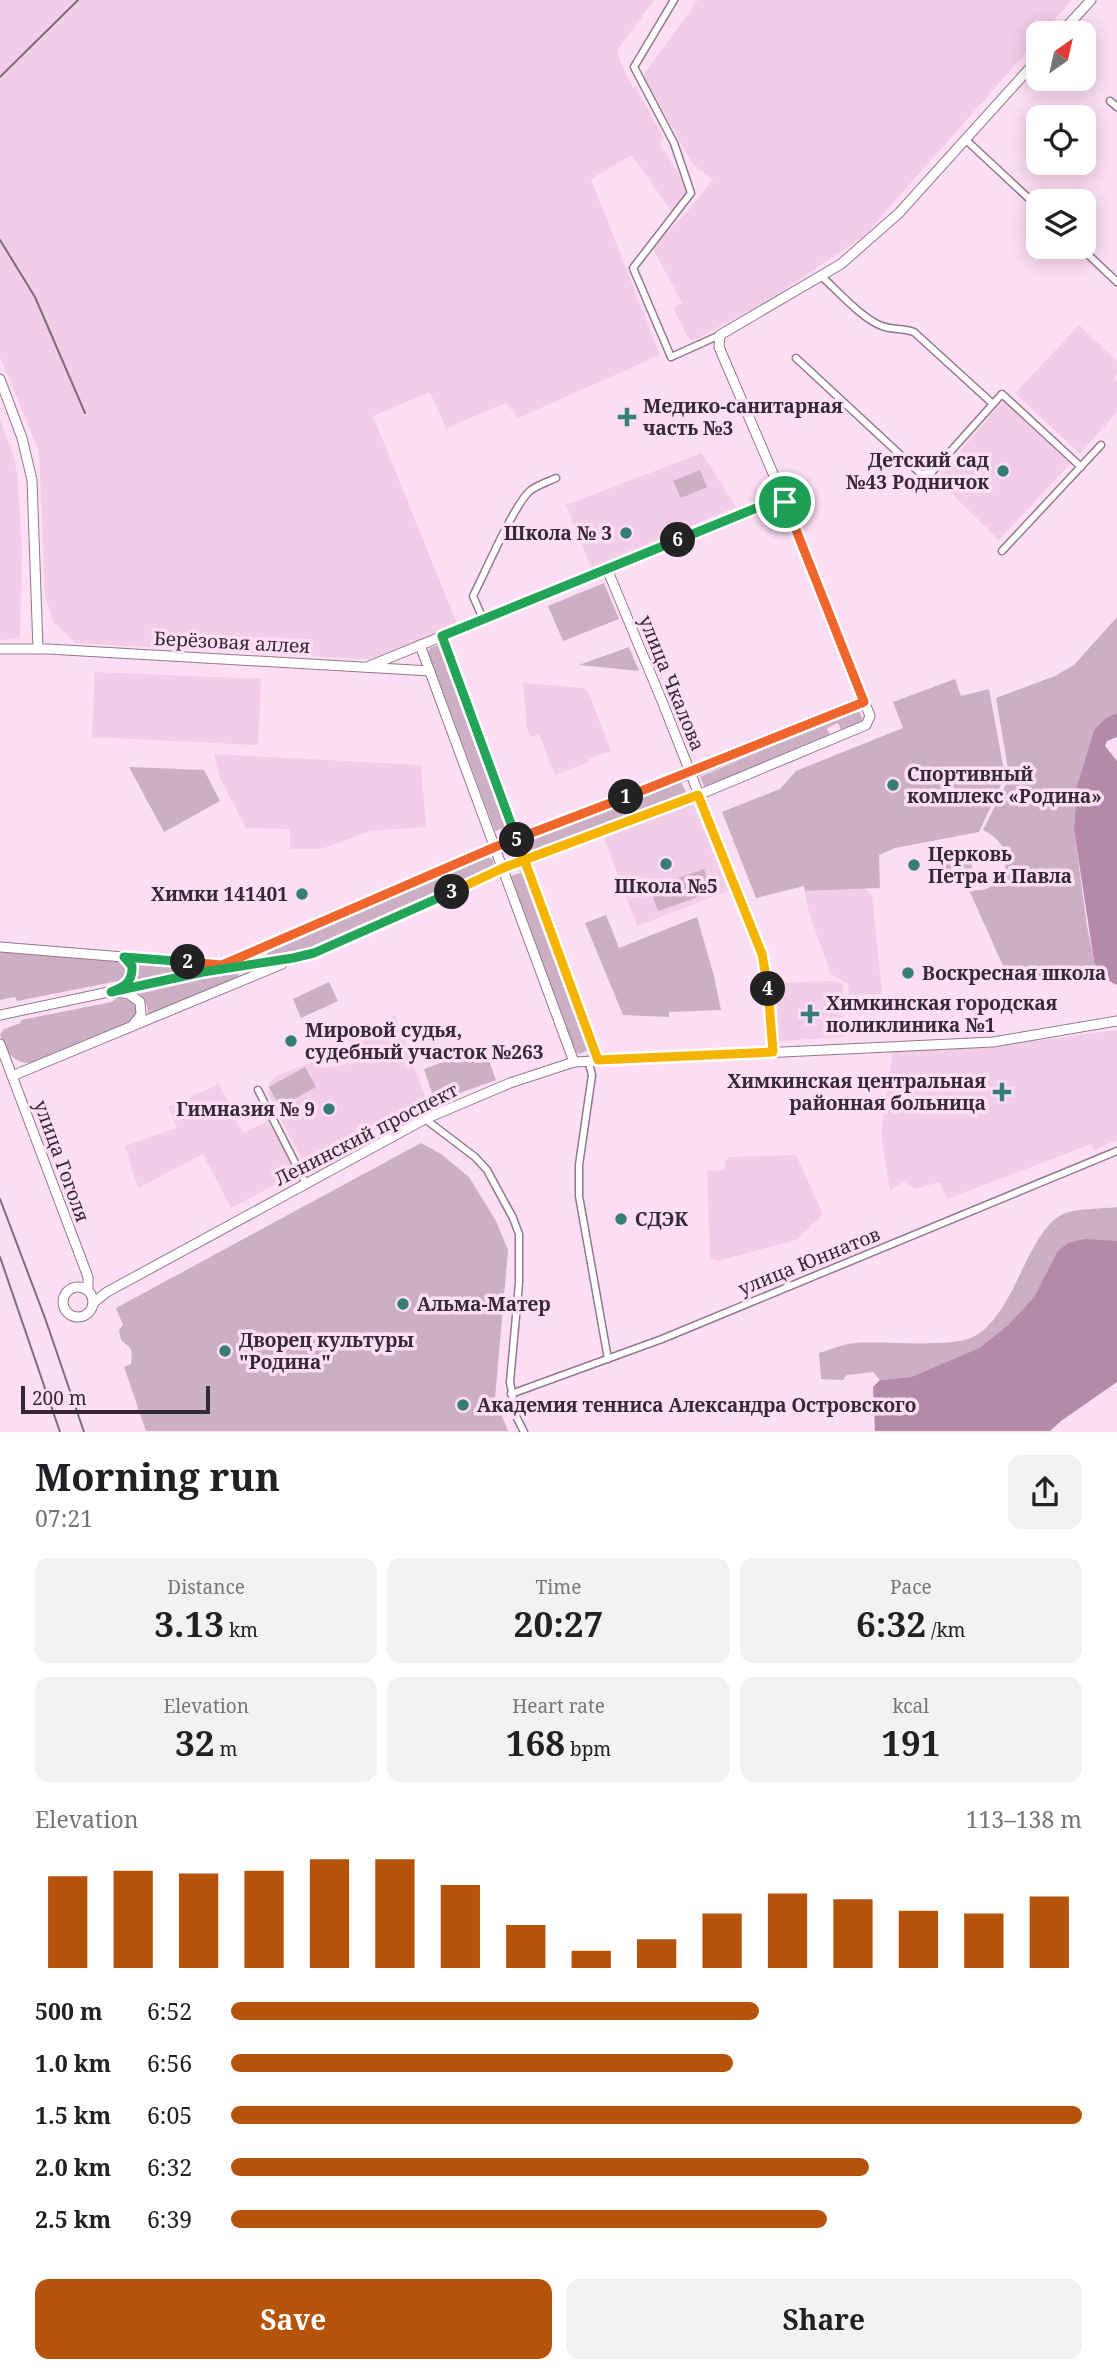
<!DOCTYPE html>
<meta charset="utf-8">
<style>
:root{--surface:#fff;--page:#f2f2f2;--text:#202124;--muted:#757577;--accent:#b45309}
body{margin:0;font-family:"Noto Serif",serif;background:var(--page);color:var(--text);height:100vh;display:flex;flex-direction:column;font-size:26px;white-space:nowrap}
*{box-sizing:border-box;margin:0}
p{font-size:23px;color:var(--muted)}
.icon{flex:none;width:38px;height:38px;fill:none;stroke:currentColor;stroke-width:2;stroke-linecap:round;stroke-linejoin:round}
.map{position:relative;height:1432px;overflow:hidden}
.drawer{display:flex;flex-direction:column;background:var(--surface);flex:1}
.drawer>*{flex:none}
.needle{width:46px;rotate:34deg}
.fabs{position:absolute;left:1026px;top:21px;display:grid;gap:14px}
.fabs a{display:grid;place-items:center;width:70px;height:70px;border-radius:14px;background:var(--surface);box-shadow:0 4px 18px #0003;font-size:35px}
.scale{position:absolute;left:21px;bottom:18px;width:189px;box-sizing:border-box;padding-left:7px;border:4px solid #352932;border-top:0;font-size:19px;line-height:24px;white-space:nowrap;color:#352932;-webkit-text-stroke:5px #fddef5;paint-order:stroke}
.pin{position:absolute;display:grid;place-items:center;width:60px;height:60px;color:#fff;margin:-30px;border:4px solid #fff;border-radius:50%;box-shadow:0 2px 7px #0007}
.km{position:absolute;width:35px;height:35px;margin:-18px;border-radius:50%;background:#222;color:#fff;font-size:19px;line-height:35px;text-align:center}
.round{display:grid;place-items:center;flex:none;width:74px;height:74px;border-radius:14px;background:var(--page)}
.summary{display:flex;align-items:center;justify-content:space-between;height:119px;padding:0 35px}
h1{font-size:38px;font-weight:700;line-height:52px}
.stats{display:grid;grid-template-columns:repeat(3,1fr);gap:10px;height:119px;padding:7px 35px}
.stats div{display:grid;align-content:center;border-radius:14px;background:var(--page);text-align:center}
.stats b{font-size:35px;font-weight:700}
.stats small{font-size:19px;font-weight:400}
.stats p{font-size:19px}
.chart{height:196px;padding:14px 35px}
.chart p{display:flex;justify-content:space-between}
.chart svg{width:100%;height:126px;margin-top:7px;stroke:var(--accent);stroke-width:6}
.action{display:flex;gap:14px;margin-top:auto;padding:14px 35px}
.action a{flex:1;height:80px;border-radius:14px;background:var(--accent);color:#fff;font-size:28px;font-weight:700;line-height:80px;text-align:center}
.action a+a{background:var(--page);color:var(--text)}
ul{padding:0 35px;list-style:none;font-size:23px}
li{display:grid;grid-template-columns:112px 84px 1fr;align-items:center;height:52px}
li i{height:18px;border-radius:9px;background:var(--accent)}
.map>svg:first-child{display:block}
.built{fill:#f1cde8}
.green{fill:#ccafc4}
.water{fill:#b48aaa}
.lines{fill:none;stroke-linecap:round;stroke-linejoin:round}
.street-casing{stroke:#93788c;stroke-width:9}
.secondary-casing{stroke:#93788c;stroke-width:11}
.street{stroke:#fff;stroke-width:6}
.secondary{stroke:#fff;stroke-width:9}
.rail{stroke:#806d7b;stroke-width:2}
.split-1-casing{stroke:#fff;stroke-width:14}
.split-2-casing{stroke:#fff;stroke-width:14}
.split-3-casing{stroke:#fff;stroke-width:14}
.split-4-casing{stroke:#fff;stroke-width:14}
.split-5-casing{stroke:#fff;stroke-width:14}
.split-6-casing{stroke:#fff;stroke-width:14}
.split-7-casing{stroke:#fff;stroke-width:14}
.split-1{stroke:#f0652b;stroke-width:9}
.split-2{stroke:#f0652b;stroke-width:9}
.split-3{stroke:#22a559;stroke-width:9}
.split-4{stroke:#f5b400;stroke-width:9}
.split-5{stroke:#f5b400;stroke-width:9}
.split-6{stroke:#22a559;stroke-width:9}
.split-7{stroke:#22a559;stroke-width:9}
.poi-dot{fill:#377e76;stroke:#fddef5;stroke-width:2.5}
.labels{text-anchor:middle;stroke-width:7;stroke-linejoin:round;paint-order:stroke}
.poi-label{font-size:19px;font-weight:bold;fill:#352932;stroke:#fddef5;text-anchor:start}
.street-label{font-size:19px;fill:#352932;stroke:#fddef5}
</style>
<div class="map">
<svg width="1117" height="1432" viewBox="0 0 1117 1432">
<rect width="100%" height="100%" fill="#fddef5"/>
<g class="built">
<path d="M 0,0 L 654,0 L 617,50 L 621,64 L 633,88 L 636,87 L 664,139 L 659,142 L 689,191 L 674,215 L 632,155 L 591,179 L 660,355 L 518,418 L 506,403 L 446,428 L 430,392 L 373,416 L 458,626 L 377,660 L 76,643 L 54,623 L 45,597 L 39,451 L 0,357 Z"/>
<path d="M 698,0 L 1072,0 L 1043,33 L 1038,33 L 1038,39 L 864,236 L 772,298 L 693,341 L 689,339 L 673,308 L 682,303 L 653,249 L 663,235 L 682,218 L 713,179 L 692,163 L 643,75 Z"/>
<path d="M 1079,325 L 1117,361 L 1117,374 L 1113,378 L 1117,382 L 1117,412 L 1080,454 L 1015,393 Z"/>
<path d="M 1003,401 L 1070,464 L 999,540 L 937,479 Z"/>
<path d="M 0,419 L 15,460 L 18,483 L 22,550 L 20,639 L 0,640 Z"/>
<path d="M 702,453 L 736,507 L 591,568 L 566,505 Z"/>
<path d="M 95,672 L 261,679 L 258,745 L 92,737 Z"/>
<path d="M 523,683 L 584,688 L 589,694 L 611,751 L 589,759 L 590,762 L 555,775 L 539,734 L 531,737 L 527,727 Z"/>
<path d="M 214,754 L 421,765 L 426,827 L 371,831 L 321,849 L 290,849 L 290,829 L 246,828 L 219,776 Z"/>
<path d="M 693,803 L 728,891 L 637,926 L 604,838 Z"/>
<path d="M 866,889 L 872,895 L 882,994 L 849,995 L 848,984 L 831,974 L 809,913 L 805,891 Z"/>
<path d="M 835,981 L 843,984 L 844,1037 L 779,1041 L 774,983 Z"/>
<path d="M 395,1015 L 427,1102 L 306,1168 L 268,1094 L 269,1084 L 276,1076 L 315,1061 L 324,1068 L 359,1062 L 345,1032 L 367,1021 L 371,1027 Z"/>
<path d="M 1117,1030 L 1117,1140 L 1094,1150 L 1091,1144 L 947,1199 L 940,1182 L 915,1189 L 904,1182 L 890,1190 L 881,1134 L 893,1049 L 994,1046 Z"/>
<path d="M 219,1084 L 243,1133 L 268,1121 L 297,1173 L 231,1208 L 203,1154 L 138,1188 L 125,1146 L 177,1128 L 168,1107 Z"/>
<path d="M 796,1155 L 823,1214 L 796,1240 L 717,1261 L 710,1258 L 707,1171 L 725,1170 L 724,1163 L 729,1157 Z"/>
</g>
<g class="green">
<path d="M 700,470 L 707,487 L 681,498 L 673,481 Z"/>
<path d="M 604,583 L 619,619 L 563,641 L 548,606 Z"/>
<path d="M 1117,617 L 1117,713 L 1105,720 L 1094,730 L 1077,786 L 1074,830 L 1087,926 L 1094,961 L 1098,971 L 1009,979 L 969,890 C 974,890 981,891 986,889 C 992,887 999,880 1002,874 C 1013,855 1000,838 983,830 L 1007,782 L 1009,775 L 996,698 L 1055,676 L 1074,665 Z"/>
<path d="M 438,645 L 442,646 L 509,826 L 495,831 L 428,652 L 430,648 Z"/>
<path d="M 629,647 L 639,671 L 579,665 Z"/>
<path d="M 955,679 L 961,696 L 989,689 L 1005,776 L 979,832 L 895,848 L 879,855 L 880,888 L 805,891 L 804,886 L 756,898 L 722,812 L 780,789 L 796,771 L 903,728 L 893,702 Z"/>
<path d="M 856,710 C 862,714 863,717 861,724 L 842,732 L 838,723 L 827,728 L 830,735 L 705,788 L 700,777 Z"/>
<path d="M 129,767 L 204,770 L 220,801 L 164,832 Z"/>
<path d="M 680,780 L 688,796 L 531,855 L 526,840 Z"/>
<path d="M 971,849 L 972,872 L 939,873 L 938,850 Z"/>
<path d="M 483,857 L 493,859 L 494,868 L 310,949 L 267,956 L 267,952 Z"/>
<path d="M 704,869 L 712,892 L 658,911 L 650,888 Z"/>
<path d="M 526,871 L 590,1046 L 589,1050 L 579,1054 L 575,1051 L 511,876 Z"/>
<path d="M 606,915 L 619,948 L 697,917 L 714,976 L 721,1010 L 669,1012 L 669,1017 L 623,1015 L 585,923 Z"/>
<path d="M 0,952 L 117,959 L 126,965 C 128,972 127,978 118,981 L 17,1001 L 15,997 L 0,1000 Z"/>
<path d="M 129,958 L 200,967 L 134,982 L 136,973 Z"/>
<path d="M 235,972 L 238,973 L 239,978 L 148,1015 L 147,1005 L 138,994 Z"/>
<path d="M 329,982 L 338,1001 L 301,1018 L 293,999 Z"/>
<path d="M 117,997 L 133,1002 L 137,1010 L 134,1021 L 31,1063 C 11,1063 6,1050 0,1034 L 4,1029 L 21,1023 L 21,1020 L 112,1002 Z"/>
<path d="M 484,1047 L 496,1080 L 435,1102 L 424,1069 Z"/>
<path d="M 305,1067 L 316,1087 L 280,1107 L 269,1087 Z"/>
<path d="M 421,1143 L 441,1154 L 469,1177 L 496,1221 L 508,1250 L 495,1399 L 508,1431 L 146,1431 L 124,1367 L 131,1364 C 133,1347 132,1350 121,1340 L 119,1330 L 123,1325 L 116,1308 Z"/>
<path d="M 1117,1207 L 1117,1241 L 1057,1252 L 1034,1297 L 1008,1325 L 979,1348 L 911,1377 L 880,1380 L 873,1372 L 847,1375 L 843,1380 L 821,1379 L 819,1353 C 830,1350 843,1344 855,1343 C 883,1341 951,1348 973,1337 C 1017,1315 1028,1222 1069,1212 C 1084,1208 1102,1209 1117,1207 Z"/>
</g>
<g class="water">
<path d="M 1117,713 L 1117,737 L 1107,741 L 1105,746 L 1117,761 L 1117,985 C 1105,980 1099,973 1094,961 L 1074,830 L 1077,786 L 1094,730 L 1105,719 Z"/>
<path d="M 1084,1239 L 1117,1241 L 1117,1382 L 1061,1421 L 1050,1431 L 875,1431 L 873,1387 L 880,1380 L 911,1377 L 979,1348 L 1008,1325 L 1034,1297 L 1057,1252 L 1068,1243 Z"/>
</g>
<g class="lines">
<g class="street-casing">
<g id="street">
<path d="M 674,0 L 634,67 L 674,143 L 691,193 L 633,268 L 671,357 L 720,335"/>
<path d="M 1110,101 L 1117,107"/>
<path d="M 965,139 L 1038,207"/>
<path d="M 1080,247 L 1117,282"/>
<path d="M 821,276 C 837,290 862,319 882,326 C 892,330 903,328 914,332 L 993,404 L 1002,394 L 1081,467"/>
<path d="M 796,358 L 921,474 L 932,472 L 993,404"/>
<path d="M 1002,551 L 1101,445"/>
<path d="M 483,619 L 473,596 C 484,575 515,502 531,490 C 538,485 547,482 556,478"/>
<path d="M 588,1060 L 592,1075 L 579,1165 L 579,1196 L 608,1359"/>
<path d="M 258,1090 L 306,1184"/>
<path d="M 425,1119 L 475,1157 L 487,1170 L 513,1218 L 519,1234 L 519,1283 L 510,1382 L 516,1416 L 524,1432"/>
<path d="M 511,1394 L 662,1339 L 1117,1151"/>
</g>
</g>
<g class="secondary-casing">
<g id="secondary">
<path d="M 1061,33 L 1091,0"/>
<path d="M 0,379 L 22,438 L 32,480 L 38,649"/>
<path d="M 607,569 L 662,701 L 762,954 L 768,990 L 773,1052"/>
<path d="M 442,636 L 599,1060"/>
<path d="M 420,645 L 574,1062"/>
<path d="M 0,649 L 48,649 L 430,671"/>
<path d="M 367,667 L 783,497"/>
<path d="M 0,947 L 222,965"/>
<path d="M 218,966 L 495,847 L 694,772 L 865,702"/>
<path d="M 120,988 C 131,983 134,974 131,963 L 124,957"/>
<path d="M 117,992 L 129,994 L 140,1002 L 141,1015 L 133,1025"/>
<path d="M 0,1015 L 203,972 L 293,958 L 330,947 L 503,868 L 703,793 L 866,725 L 870,716 L 783,497 L 719,347 L 720,335 L 841,264 L 899,213 L 1038,59"/>
<path d="M 0,1044 L 88,1277 L 88,1290"/>
<path d="M 12,1076 L 282,964"/>
<circle cx="78" cy="1302" r="15"/>
<path d="M 93,1303 L 107,1292 L 425,1119 L 510,1083 L 574,1062 L 993,1042 L 1117,1021"/>
</g>
</g>
<use href="#street" class="street"/>
<use href="#secondary" class="secondary"/>
<g class="rail">
<path d="M 0,77 L 78,0"/>
<path d="M 0,240 L 35,297 L 85,413"/>
<path d="M 0,1199 L 45,1318 L 84,1432"/>
<path d="M 0,1257 L 60,1432"/>
</g>
</g>
<g class="lines">
<g class="split-1-casing">
<path id="split-1" d="M 626,797 L 864,702 L 785,502"/>
</g>
<g class="split-2-casing">
<path id="split-2" d="M 188,962 L 222,965 L 495,847 L 626,797"/>
</g>
<g class="split-3-casing">
<path id="split-3" d="M 188,962 L 124,957 L 132,966 C 133,982 124,987 111,992 L 203,972 L 293,958 L 314,953 L 452,892"/>
</g>
<g class="split-4-casing">
<path id="split-4" d="M 452,892 L 503,868 L 698,795 L 762,954 L 768,989"/>
</g>
<g class="split-5-casing">
<path id="split-5" d="M 517,840 L 598,1060 L 773,1052 L 768,989"/>
</g>
<g class="split-6-casing">
<path id="split-6" d="M 517,840 L 442,636 L 678,540"/>
</g>
<g class="split-7-casing">
<path id="split-7" d="M 678,540 L 783,497 L 785,502"/>
</g>
<use href="#split-1" class="split-1"/>
<use href="#split-2" class="split-2"/>
<use href="#split-3" class="split-3"/>
<use href="#split-4" class="split-4"/>
<use href="#split-5" class="split-5"/>
<use href="#split-6" class="split-6"/>
<use href="#split-7" class="split-7"/>
</g>
<g class="poi-dot">
<path d="M623.5 406.5h7v7h7v7h-7v7h-7v-7h-7v-7h7z"/>
<circle cx="1003" cy="471" r="7"/>
<circle cx="626" cy="533" r="7"/>
<circle cx="893" cy="785" r="7"/>
<circle cx="666" cy="864" r="7"/>
<circle cx="914" cy="865" r="7"/>
<circle cx="302" cy="894" r="7"/>
<circle cx="908" cy="973" r="7"/>
<path d="M806.5 1003.5h7v7h7v7h-7v7h-7v-7h-7v-7h7z"/>
<circle cx="291" cy="1041" r="7"/>
<path d="M998.5 1081.5h7v7h7v7h-7v7h-7v-7h-7v-7h7z"/>
<circle cx="329" cy="1109" r="7"/>
<circle cx="621" cy="1219" r="7"/>
<circle cx="403" cy="1304" r="7"/>
<circle cx="225" cy="1351" r="7"/>
<circle cx="463" cy="1405" r="7"/>
</g>
<g class="labels">
<g class="poi-label">
<text x="643" y="413">Медико-санитарная<tspan x="643" dy="22">часть №3</tspan></text>
<text x="989" y="467" text-anchor="end">Детский сад<tspan x="989" dy="22">№43 Родничок</tspan></text>
<text x="612" y="540" text-anchor="end">Школа № 3</text>
<text x="907" y="781">Спортивный<tspan x="907" dy="22">комплекс «Родина»</tspan></text>
<text x="928" y="861">Церковь<tspan x="928" dy="22">Петра и Павла</tspan></text>
<text x="666" y="893" text-anchor="middle">Школа №5</text>
<text x="288" y="901" text-anchor="end">Химки 141401</text>
<text x="922" y="980">Воскресная школа</text>
<text x="826" y="1010">Химкинская городская<tspan x="826" dy="22">поликлиника №1</tspan></text>
<text x="305" y="1037">Мировой судья,<tspan x="305" dy="22">судебный участок №263</tspan></text>
<text x="986" y="1088" text-anchor="end">Химкинская центральная<tspan x="986" dy="22">районная больница</tspan></text>
<text x="315" y="1116" text-anchor="end">Гимназия № 9</text>
<text x="635" y="1226">СДЭК</text>
<text x="417" y="1311">Альма-Матер</text>
<text x="239" y="1347">Дворец культуры<tspan x="239" dy="22">"Родина"</tspan></text>
<text x="477" y="1412">Академия тенниса Александра Островского</text>
</g>
<g class="street-label">
<text transform="translate(232 642) rotate(3)" y="7">Берёзовая аллея</text>
<text transform="translate(672 683) rotate(68)" y="7">улица Чкалова</text>
<text transform="translate(366 1134) rotate(-27)" y="7">Ленинский проспект</text>
<text transform="translate(62 1161) rotate(70)" y="7">улица Гоголя</text>
<text transform="translate(809 1261) rotate(-22)" y="7">улица Юннатов</text>
</g>
</g>
</svg>
<div class="fabs">
<a><svg class="needle" viewBox="-14 -14 28 28"><path d="M0-13l5 13h-10z" fill="#e53935"/><path d="M0 13l5-13h-10z" fill="#757577"/></svg></a>
<a><svg class="icon" aria-label="locate" viewBox="0 0 24 24"><circle cx="12" cy="12" r="6"/><path d="M12 2v4M12 18v4M2 12h4M18 12h4"/></svg></a>
<a><svg class="icon" aria-label="layers" viewBox="0 0 24 24"><path d="M12 4l9 5-9 5-9-5zM3 14l9 5 9-5"/></svg></a>
</div>
<div class="scale">200 m</div>
<div class="pin" style="left:785px;top:502px;background:#1e9e55"><svg class="icon" aria-label="arrive" viewBox="0 0 24 24"><path d="M6 21V4h12l-3 4 3 4H6"/></svg></div>
<b class="km" style="left:626px;top:797px">1</b>
<b class="km" style="left:188px;top:962px">2</b>
<b class="km" style="left:452px;top:892px">3</b>
<b class="km" style="left:768px;top:989px">4</b>
<b class="km" style="left:517px;top:840px">5</b>
<b class="km" style="left:678px;top:540px">6</b>
</div>
<section class="drawer">
<div class="summary"><div><h1>Morning run</h1><p>07:21</p></div><a class="round"><svg class="icon" aria-label="share" viewBox="0 0 24 24"><path d="M12 15V3M7 8l5-5 5 5M5 13v7h14v-7"/></svg></a></div>
<div class="stats">
<div><p>Distance</p><b>3.13<small> km</small></b></div>
<div><p>Time</p><b>20:27</b></div>
<div><p>Pace</p><b>6:32<small> /km</small></b></div>
</div>
<div class="stats">
<div><p>Elevation</p><b>32<small> m</small></b></div>
<div><p>Heart rate</p><b>168<small> bpm</small></b></div>
<div><p>kcal</p><b>191</b></div>
</div>
<div class="chart"><p><span>Elevation</span>113–138 m</p>
<svg viewBox="0 0 160 44" preserveAspectRatio="none"><path d="M5 44V12M15 44V10M25 44V11M35 44V10M45 44V6M55 44V6M65 44V15M75 44V29M85 44V38M95 44V34M105 44V25M115 44V18M125 44V20M135 44V24M145 44V25M155 44V19"/></svg>
</div>
<ul>
<li><b>500 m</b>6:52<i style="width:62%"></i></li>
<li><b>1.0 km</b>6:56<i style="width:59%"></i></li>
<li><b>1.5 km</b>6:05<i style="width:100%"></i></li>
<li><b>2.0 km</b>6:32<i style="width:75%"></i></li>
<li><b>2.5 km</b>6:39<i style="width:70%"></i></li>
</ul>
<div class="action"><a>Save</a><a>Share</a></div>
</section>
